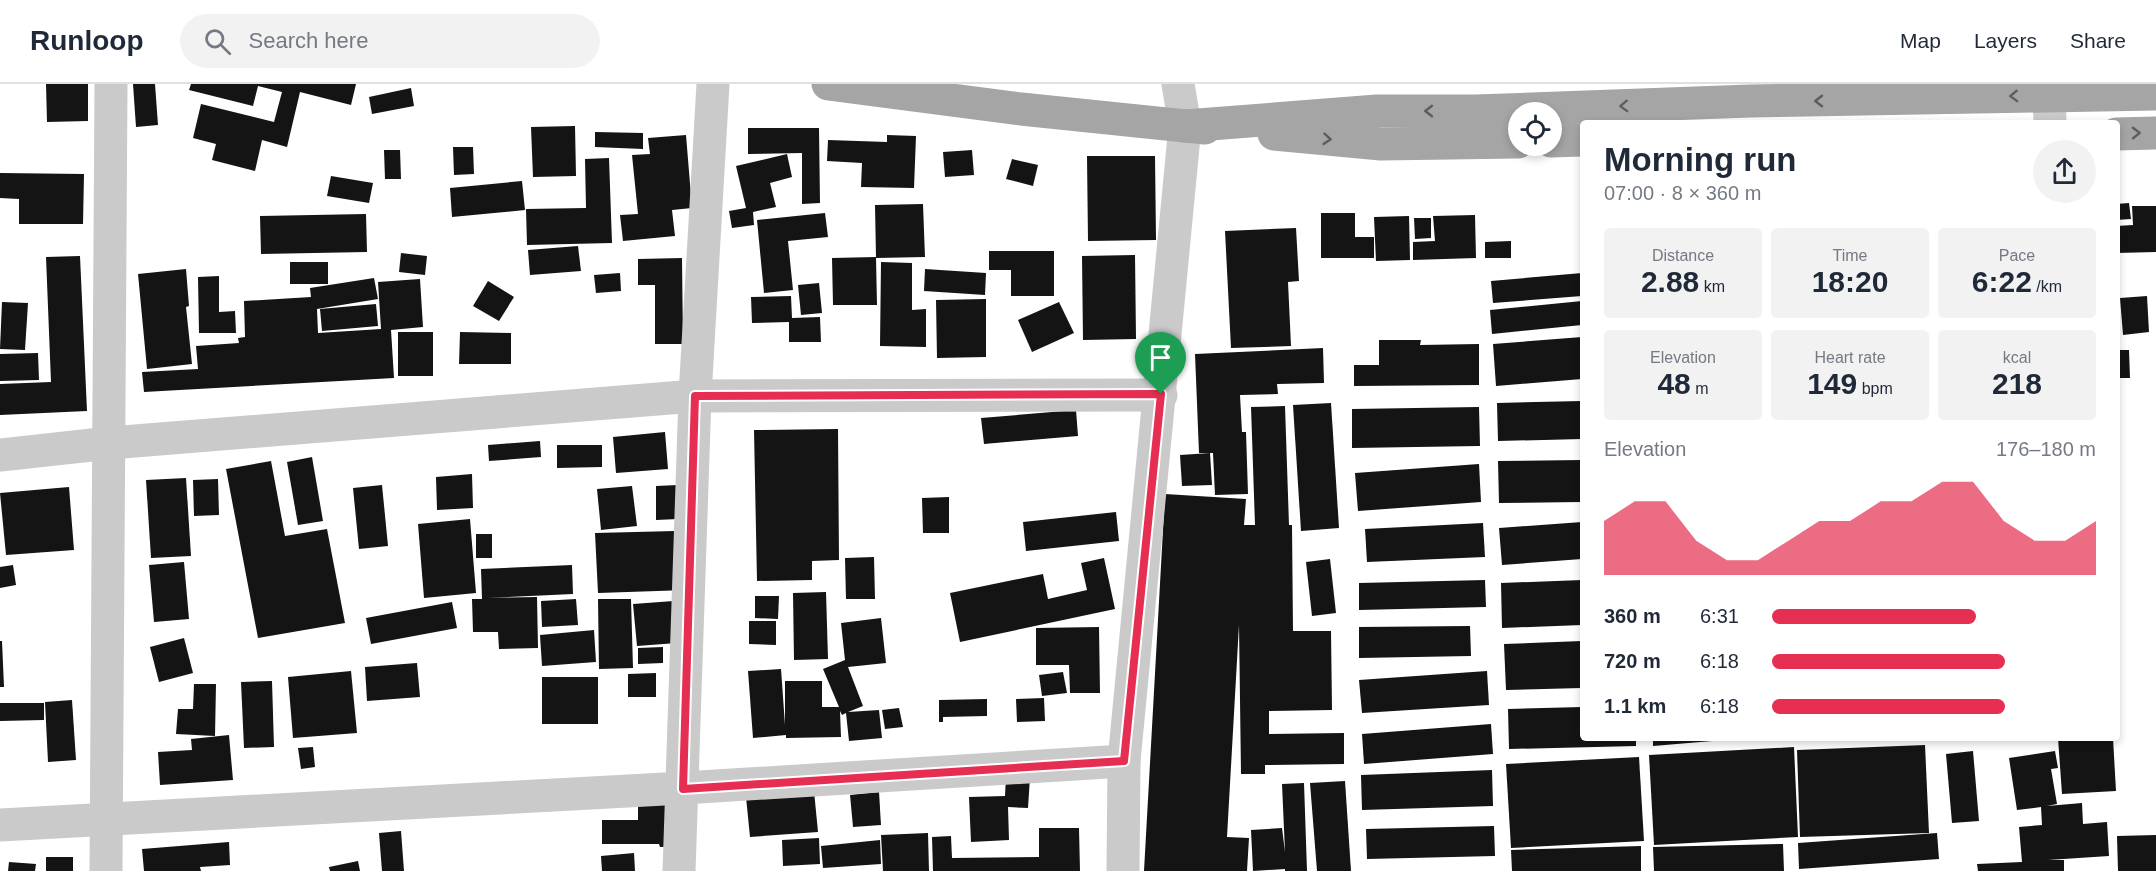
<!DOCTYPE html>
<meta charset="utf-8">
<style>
:root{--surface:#fff;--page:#f2f2f3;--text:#1f2937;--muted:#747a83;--line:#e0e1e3;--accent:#e52e51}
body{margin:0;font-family:Arial,sans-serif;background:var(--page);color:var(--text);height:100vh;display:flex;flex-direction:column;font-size:22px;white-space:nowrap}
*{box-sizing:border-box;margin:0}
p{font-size:20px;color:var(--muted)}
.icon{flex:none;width:33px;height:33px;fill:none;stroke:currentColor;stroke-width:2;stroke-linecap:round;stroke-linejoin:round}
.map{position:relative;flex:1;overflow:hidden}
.sheet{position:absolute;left:1580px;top:36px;width:540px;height:621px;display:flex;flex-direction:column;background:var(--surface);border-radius:6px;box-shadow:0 3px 9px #0003}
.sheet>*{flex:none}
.controls{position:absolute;left:1508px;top:18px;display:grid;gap:12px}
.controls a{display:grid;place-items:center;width:54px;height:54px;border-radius:50%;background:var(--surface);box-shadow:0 3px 9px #0003;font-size:30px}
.pin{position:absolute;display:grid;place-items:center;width:51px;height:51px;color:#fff;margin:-62px -26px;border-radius:50% 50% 50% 0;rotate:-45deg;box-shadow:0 0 6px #0007}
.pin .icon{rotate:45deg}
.round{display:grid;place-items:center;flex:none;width:63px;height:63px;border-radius:32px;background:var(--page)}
.summary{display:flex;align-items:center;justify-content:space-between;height:102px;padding:0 24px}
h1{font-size:33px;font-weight:600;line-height:45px}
.stats{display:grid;grid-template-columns:repeat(3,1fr);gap:9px;height:102px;padding:6px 24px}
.stats div{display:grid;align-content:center;border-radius:6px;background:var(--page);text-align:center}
.stats b{font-size:30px;font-weight:600}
.stats small{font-size:16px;font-weight:400}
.stats p{font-size:16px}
.chart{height:168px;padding:12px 24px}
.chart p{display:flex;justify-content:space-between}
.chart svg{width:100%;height:108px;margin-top:6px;fill:var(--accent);opacity:.7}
ul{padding:0 24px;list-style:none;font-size:20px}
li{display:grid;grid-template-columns:96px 72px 1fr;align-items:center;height:45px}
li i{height:15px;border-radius:8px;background:var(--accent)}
header{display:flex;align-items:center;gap:36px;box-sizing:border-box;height:84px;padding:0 30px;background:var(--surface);border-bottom:2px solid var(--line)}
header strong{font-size:28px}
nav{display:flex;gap:33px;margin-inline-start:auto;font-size:21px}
.search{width:420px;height:54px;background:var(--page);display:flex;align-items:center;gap:15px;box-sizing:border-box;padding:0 21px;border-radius:33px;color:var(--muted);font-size:22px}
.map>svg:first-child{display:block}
.building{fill:#141414}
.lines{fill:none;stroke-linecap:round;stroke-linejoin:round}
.minor{stroke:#cacaca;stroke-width:33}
.major{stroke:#a5a5a5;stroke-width:33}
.oneway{stroke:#5d5d5d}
.route-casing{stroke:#fff;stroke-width:12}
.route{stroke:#e52e51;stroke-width:8}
</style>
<header>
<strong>Runloop</strong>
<div class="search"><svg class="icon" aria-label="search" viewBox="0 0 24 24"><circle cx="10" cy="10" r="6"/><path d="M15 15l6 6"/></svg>Search here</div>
<nav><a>Map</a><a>Layers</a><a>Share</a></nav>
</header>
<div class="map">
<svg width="2156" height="787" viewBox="0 0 2156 787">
<rect width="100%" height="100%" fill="#fff"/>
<g class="building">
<path d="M 46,0 L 88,0 L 88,37 L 47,38 Z"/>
<path d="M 133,0 L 155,0 L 158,41 L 136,43 Z"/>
<path d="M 191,0 L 356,0 L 351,21 L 300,8 L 287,63 L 262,56 L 255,87 L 212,76 L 216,60 L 193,54 L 201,20 L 274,38 L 282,8 L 258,2 L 253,22 L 189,6 Z"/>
<path d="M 411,4 L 414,22 L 372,30 L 369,13 Z"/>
<path d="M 575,42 L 576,92 L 533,93 L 531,43 Z"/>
<path d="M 748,44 L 819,44 L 820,119 L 802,120 L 802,69 L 748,70 Z"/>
<path d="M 595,48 L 643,49 L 643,65 L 595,63 Z"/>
<path d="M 686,51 L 692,124 L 672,126 L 675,152 L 623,157 L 620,131 L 638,130 L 632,71 L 650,70 L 648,54 Z"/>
<path d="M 887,51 L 916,52 L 914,104 L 861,103 L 862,79 L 827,77 L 828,56 L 887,58 Z"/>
<path d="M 453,63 L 473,63 L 474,90 L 454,91 Z"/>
<path d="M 384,66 L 400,66 L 401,95 L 385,95 Z"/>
<path d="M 972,66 L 974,91 L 945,93 L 943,68 Z"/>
<path d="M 787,70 L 792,93 L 770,99 L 776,123 L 753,128 L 754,141 L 732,144 L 729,127 L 746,124 L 736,82 Z"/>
<path d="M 1087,72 L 1155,72 L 1156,156 L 1088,157 Z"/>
<path d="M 609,74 L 612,159 L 527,161 L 526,125 L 586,124 L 585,75 Z"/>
<path d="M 1012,75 L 1038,81 L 1033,102 L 1006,95 Z"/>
<path d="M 0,89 L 84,90 L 83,140 L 19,140 L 19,115 L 0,114 Z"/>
<path d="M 331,92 L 373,99 L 369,119 L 327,112 Z"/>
<path d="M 522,97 L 525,126 L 452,133 L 450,104 Z"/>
<path d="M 2129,119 L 2131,135 L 2116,136 L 2116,120 Z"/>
<path d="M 923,120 L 925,173 L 876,174 L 877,221 L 833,221 L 832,174 L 876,173 L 875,121 Z"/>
<path d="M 2132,122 L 2156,122 L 2156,168 L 2116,169 L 2116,142 L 2133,141 Z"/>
<path d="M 825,129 L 828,153 L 788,157 L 793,206 L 764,209 L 757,136 Z"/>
<path d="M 1321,129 L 1355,129 L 1355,153 L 1374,153 L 1374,174 L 1321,174 Z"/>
<path d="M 366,130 L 367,168 L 261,170 L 260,132 Z"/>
<path d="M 1475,131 L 1476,174 L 1413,176 L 1413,158 L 1435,157 L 1433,132 Z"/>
<path d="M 1409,132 L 1410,176 L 1376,177 L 1374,133 Z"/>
<path d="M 1414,134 L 1431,134 L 1431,154 L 1415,155 Z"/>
<path d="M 1296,144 L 1299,197 L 1288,198 L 1291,262 L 1231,264 L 1225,147 Z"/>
<path d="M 1511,157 L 1511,174 L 1485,174 L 1485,158 Z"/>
<path d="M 578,162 L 581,187 L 530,191 L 528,166 Z"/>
<path d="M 989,167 L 1054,167 L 1054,212 L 1011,212 L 1011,186 L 989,186 Z"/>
<path d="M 401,169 L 427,172 L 425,191 L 399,188 Z"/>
<path d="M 1135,171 L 1136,255 L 1083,256 L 1082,172 Z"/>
<path d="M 80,172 L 87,327 L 0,331 L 0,300 L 51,298 L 46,173 Z"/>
<path d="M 682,174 L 683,260 L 655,260 L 655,201 L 638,201 L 638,175 Z"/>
<rect x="290" y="178" width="38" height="22"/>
<path d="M 881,178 L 912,179 L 912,226 L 926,225 L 926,263 L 880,262 Z"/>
<path d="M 186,185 L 189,222 L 186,223 L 192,280 L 147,285 L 138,190 Z"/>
<path d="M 925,185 L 986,189 L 985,211 L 924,207 Z"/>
<path d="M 620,189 L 621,207 L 596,209 L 594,191 Z"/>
<path d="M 1582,189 L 1582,212 L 1493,219 L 1491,197 Z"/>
<path d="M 219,192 L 219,228 L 235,227 L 236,249 L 199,249 L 198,193 Z"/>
<path d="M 374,194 L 378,215 L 317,225 L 318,249 L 381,245 L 378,198 L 420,195 L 423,243 L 391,246 L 394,294 L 144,308 L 142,288 L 198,285 L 196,262 L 239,259 L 238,254 L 245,253 L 244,217 L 311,213 L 310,204 Z"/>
<path d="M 488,197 L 514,213 L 499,237 L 473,222 Z"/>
<path d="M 819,199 L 822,229 L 801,231 L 798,201 Z"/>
<path d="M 791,212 L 792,234 L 820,233 L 821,258 L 789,258 L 789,238 L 752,239 L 751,213 Z"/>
<path d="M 2147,212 L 2149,248 L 2123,251 L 2120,214 Z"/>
<path d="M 986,215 L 986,273 L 937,274 L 936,216 Z"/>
<path d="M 1582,217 L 1582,241 L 1492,250 L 1490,226 Z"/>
<path d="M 2,218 L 28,219 L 25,266 L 0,265 Z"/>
<path d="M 1059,218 L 1074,249 L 1032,268 L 1018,236 Z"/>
<path d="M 376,220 L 378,242 L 322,247 L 320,225 Z"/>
<rect x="398" y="248" width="35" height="44"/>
<path d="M 460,248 L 511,249 L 511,280 L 459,280 Z"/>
<path d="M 1582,253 L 1582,295 L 1496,302 L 1493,260 Z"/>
<path d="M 1379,256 L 1421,256 L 1420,261 L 1479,260 L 1479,301 L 1354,302 L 1354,281 L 1379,281 Z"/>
<path d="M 1323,264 L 1324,299 L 1277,300 L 1278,310 L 1240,311 L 1242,348 L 1246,348 L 1248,410 L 1215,411 L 1213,369 L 1199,369 L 1195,270 Z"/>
<path d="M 2116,266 L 2129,266 L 2130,294 L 2116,294 Z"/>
<path d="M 38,269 L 39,296 L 0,297 L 0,270 Z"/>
<path d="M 1582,317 L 1582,355 L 1498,357 L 1497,319 Z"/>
<path d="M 1331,319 L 1339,444 L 1301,447 L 1293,321 Z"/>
<path d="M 1285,322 L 1289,441 L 1292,441 L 1293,547 L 1331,547 L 1332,626 L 1269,627 L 1269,650 L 1344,649 L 1344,680 L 1265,681 L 1265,690 L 1241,690 L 1239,541 L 1227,753 L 1249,754 L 1247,787 L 1144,787 L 1165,410 L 1246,415 L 1244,441 L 1255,441 L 1251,323 Z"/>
<path d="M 1479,323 L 1480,362 L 1352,364 L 1352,325 Z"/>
<path d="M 1076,326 L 1078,352 L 984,360 L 981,334 Z"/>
<path d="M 838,345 L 839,476 L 812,477 L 812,496 L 757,497 L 754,346 Z"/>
<path d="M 665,348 L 668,385 L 616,389 L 613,353 Z"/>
<path d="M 540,357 L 541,373 L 489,377 L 488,361 Z"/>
<path d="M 557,361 L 602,361 L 602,383 L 557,384 Z"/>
<path d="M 1210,369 L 1212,401 L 1182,402 L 1180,371 Z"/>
<path d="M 312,373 L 323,437 L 298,441 L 287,378 Z"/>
<path d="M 1582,376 L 1582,418 L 1499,419 L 1498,377 Z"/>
<path d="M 271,377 L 285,452 L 327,445 L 345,539 L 258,554 L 226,385 Z"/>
<path d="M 1479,380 L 1481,418 L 1358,427 L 1355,389 Z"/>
<path d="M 472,390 L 473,424 L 437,426 L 436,393 Z"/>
<path d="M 186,394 L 191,472 L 151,474 L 146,396 Z"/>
<path d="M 218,395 L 219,431 L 194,432 L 193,396 Z"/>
<path d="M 382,401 L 388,462 L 359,465 L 353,404 Z"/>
<path d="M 678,401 L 678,435 L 656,436 L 656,402 Z"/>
<path d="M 632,402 L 637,442 L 601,446 L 597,405 Z"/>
<path d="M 69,403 L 74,466 L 6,471 L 0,409 Z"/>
<path d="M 949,413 L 949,449 L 923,449 L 922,414 Z"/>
<path d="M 1116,428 L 1119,457 L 1026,467 L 1023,438 Z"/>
<path d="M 470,435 L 476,509 L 424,514 L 418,440 Z"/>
<path d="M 1582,438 L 1582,475 L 1502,481 L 1499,444 Z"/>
<path d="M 1483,439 L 1485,473 L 1367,478 L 1365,445 Z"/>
<path d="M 675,447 L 687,506 L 598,509 L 595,449 Z"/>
<rect x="476" y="450" width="16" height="24"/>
<path d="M 874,473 L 875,515 L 846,515 L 845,474 Z"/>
<path d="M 1104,474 L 1115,525 L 960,558 L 950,509 L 1043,490 L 1048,515 L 1087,506 L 1081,479 Z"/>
<path d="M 1330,475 L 1336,529 L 1312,532 L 1306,478 Z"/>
<path d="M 184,478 L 189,535 L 154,538 L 149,481 Z"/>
<path d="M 13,481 L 16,501 L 0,504 L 0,483 Z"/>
<path d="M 572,481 L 573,510 L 487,514 L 537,513 L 538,564 L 499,565 L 498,548 L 473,548 L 472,515 L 482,515 L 481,485 Z"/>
<path d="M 1485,496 L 1486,523 L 1359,526 L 1359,499 Z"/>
<path d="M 1582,496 L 1582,541 L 1502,544 L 1501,499 Z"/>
<path d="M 826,508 L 828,575 L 794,576 L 793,509 Z"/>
<path d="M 755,512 L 779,512 L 778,535 L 755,534 Z"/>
<path d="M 576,515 L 578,541 L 542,543 L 541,517 Z"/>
<path d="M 598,515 L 631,515 L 633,584 L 599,585 Z"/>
<path d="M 687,516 L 690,558 L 637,562 L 633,520 Z"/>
<path d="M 452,518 L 457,544 L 371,560 L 366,534 Z"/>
<path d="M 881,534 L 886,579 L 848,583 L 863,622 L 848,628 L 879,626 L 882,654 L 849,657 L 846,629 L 842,631 L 840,627 L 841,653 L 786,654 L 786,651 L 753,654 L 748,587 L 781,585 L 785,641 L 785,597 L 822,597 L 822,623 L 839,623 L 823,585 L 845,576 L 841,539 Z"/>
<path d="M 749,537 L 776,537 L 776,561 L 749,560 Z"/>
<path d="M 1470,542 L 1471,572 L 1359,574 L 1359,543 Z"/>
<path d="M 1099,543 L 1100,609 L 1070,609 L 1069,581 L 1036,581 L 1036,544 Z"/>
<path d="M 594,546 L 596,578 L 542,582 L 540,551 Z"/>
<path d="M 184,554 L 193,589 L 159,598 L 150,563 Z"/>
<path d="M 0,557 L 2,557 L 4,603 L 0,603 Z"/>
<path d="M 1582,557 L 1582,604 L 1506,606 L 1504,560 Z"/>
<path d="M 663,563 L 663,579 L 638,580 L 638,564 Z"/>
<path d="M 417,579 L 420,613 L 367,617 L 365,583 Z"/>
<path d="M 351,587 L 357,649 L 293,654 L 288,593 Z"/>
<path d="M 1487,587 L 1489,621 L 1362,629 L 1359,596 Z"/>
<path d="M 1063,588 L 1067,609 L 1042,612 L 1039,591 Z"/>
<path d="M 656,589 L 656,613 L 628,613 L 628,590 Z"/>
<rect x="542" y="593" width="56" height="47"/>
<path d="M 272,597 L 274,663 L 244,664 L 241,598 Z"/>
<path d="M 194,600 L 216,600 L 215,652 L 176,650 L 178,625 L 193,625 Z"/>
<path d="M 1044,614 L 1045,637 L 1017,638 L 1016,615 Z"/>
<path d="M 987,615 L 987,632 L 943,633 L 943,638 L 939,638 L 939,616 Z"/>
<path d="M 72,616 L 76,676 L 48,678 L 45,618 Z"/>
<path d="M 0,619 L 44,619 L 44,636 L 0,637 Z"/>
<path d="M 1582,623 L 1582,654 L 1636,654 L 1636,662 L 1509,665 L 1508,625 Z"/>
<path d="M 899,624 L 903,643 L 885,645 L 882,626 Z"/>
<path d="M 1491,640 L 1493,670 L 1364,680 L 1362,650 Z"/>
<path d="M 229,651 L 233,696 L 160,701 L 158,668 L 192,666 L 191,655 Z"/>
<path d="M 1653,654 L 1724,654 L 1724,656 L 1653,662 Z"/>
<path d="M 2058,654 L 2113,654 L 2116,707 L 2062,710 Z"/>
<path d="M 1925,661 L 1929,749 L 1800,753 L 1797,666 Z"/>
<path d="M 313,663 L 315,683 L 301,685 L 298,664 Z"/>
<path d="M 1794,663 L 1798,753 L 1654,761 L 1649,671 Z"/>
<path d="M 1973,667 L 1979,737 L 1952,739 L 1946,670 Z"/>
<path d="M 2055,667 L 2058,684 L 2051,685 L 2057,720 L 2047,722 L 2082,719 L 2083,740 L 2107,738 L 2109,772 L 2048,776 L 2064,776 L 2064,787 L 1978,787 L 1977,780 L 2022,778 L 2019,743 L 2042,741 L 2041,723 L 2017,726 L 2009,674 Z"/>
<path d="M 1639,673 L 1644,757 L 1511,764 L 1506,680 Z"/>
<path d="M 1492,686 L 1493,722 L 1362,726 L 1361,691 Z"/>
<path d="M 1006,692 L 1030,693 L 1028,724 L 1008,723 L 1009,756 L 971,758 L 969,713 L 1005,712 Z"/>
<path d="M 1345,697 L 1351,787 L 1317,787 L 1310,699 Z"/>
<path d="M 1304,699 L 1307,787 L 1285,787 L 1285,785 L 1253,787 L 1251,746 L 1282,744 L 1285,768 L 1282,700 Z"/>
<path d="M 814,707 L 818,748 L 750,753 L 746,713 Z"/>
<path d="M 879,708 L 881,741 L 853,743 L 850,711 Z"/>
<path d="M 685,714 L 686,762 L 660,763 L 659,760 L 602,760 L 602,736 L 638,736 L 638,715 Z"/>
<path d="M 1494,742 L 1495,772 L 1367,775 L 1366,745 Z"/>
<path d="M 1039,744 L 1079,744 L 1080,787 L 933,787 L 932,753 L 951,752 L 952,774 L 1039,773 Z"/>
<path d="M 401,747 L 404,787 L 382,787 L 379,749 Z"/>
<path d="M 928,749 L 929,787 L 883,787 L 881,751 Z"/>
<path d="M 1937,749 L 1939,775 L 1799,785 L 1798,759 Z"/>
<path d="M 2156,751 L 2156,787 L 2118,787 L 2117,752 Z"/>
<path d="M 819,754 L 820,780 L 783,782 L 782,756 Z"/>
<path d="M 880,756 L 881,780 L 823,784 L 821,762 Z"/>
<path d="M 229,758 L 230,781 L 200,783 L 201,787 L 144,787 L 142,765 Z"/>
<path d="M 1783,760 L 1784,787 L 1654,787 L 1653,763 Z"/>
<path d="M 1641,762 L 1641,787 L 1512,787 L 1511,766 Z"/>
<path d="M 634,769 L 635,787 L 602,787 L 601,772 Z"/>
<rect x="46" y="773" width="27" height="14"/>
<path d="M 358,777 L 360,787 L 330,787 L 329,783 Z"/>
<path d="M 9,778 L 36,780 L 35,787 L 8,787 Z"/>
</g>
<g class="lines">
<g class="minor">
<path d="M 2049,0 L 2050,39"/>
<path d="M 0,371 L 110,359 L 695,312 L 1161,311"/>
<path d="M 0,741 L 683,704 L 1124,677"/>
<path d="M 106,787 L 111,0"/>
<path d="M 679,787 L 695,312 L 713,0"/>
<path d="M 1123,787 L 1124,677 L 1185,42 L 1178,0"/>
</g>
<g class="major">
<path d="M 828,0 L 1021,25 L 1205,44"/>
<path d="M 1185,42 L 1377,27 L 1476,27 L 1750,17 L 2156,10"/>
<path d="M 1274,50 L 1381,60 L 1518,58"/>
<path d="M 2116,50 L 2156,49"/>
<path d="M 1551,57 L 1582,56"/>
</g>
</g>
<defs><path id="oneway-chevron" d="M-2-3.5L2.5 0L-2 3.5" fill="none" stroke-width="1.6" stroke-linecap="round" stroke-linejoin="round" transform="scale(1.5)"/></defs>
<g class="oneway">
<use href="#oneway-chevron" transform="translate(2014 12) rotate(178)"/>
<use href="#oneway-chevron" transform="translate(1819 17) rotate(180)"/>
<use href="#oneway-chevron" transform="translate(1624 22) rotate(178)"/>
<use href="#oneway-chevron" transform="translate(1429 27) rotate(-180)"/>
<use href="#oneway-chevron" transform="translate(2136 49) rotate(-1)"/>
<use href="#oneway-chevron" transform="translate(1327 55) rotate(5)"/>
</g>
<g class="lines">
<g class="route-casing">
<path id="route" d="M 1161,310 L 1124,677 L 683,705 L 695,312 Z"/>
</g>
<use href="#route" class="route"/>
</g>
</svg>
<div class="controls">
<a><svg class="icon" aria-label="locate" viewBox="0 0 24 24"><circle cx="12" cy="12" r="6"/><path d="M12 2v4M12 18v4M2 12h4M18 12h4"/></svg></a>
</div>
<div class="pin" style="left:1161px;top:310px;background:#1e9e55"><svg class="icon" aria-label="arrive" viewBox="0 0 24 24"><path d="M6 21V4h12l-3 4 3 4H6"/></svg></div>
<section class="sheet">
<div class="summary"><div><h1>Morning run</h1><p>07:00 · 8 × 360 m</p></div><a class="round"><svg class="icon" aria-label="share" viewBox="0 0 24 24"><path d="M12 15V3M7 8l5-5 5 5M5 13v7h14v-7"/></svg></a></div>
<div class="stats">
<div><p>Distance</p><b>2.88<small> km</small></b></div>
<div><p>Time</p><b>18:20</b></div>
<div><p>Pace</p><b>6:22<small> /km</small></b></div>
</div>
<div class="stats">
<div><p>Elevation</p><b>48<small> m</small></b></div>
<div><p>Heart rate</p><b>149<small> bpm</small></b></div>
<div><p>kcal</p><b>218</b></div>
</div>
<div class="chart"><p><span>Elevation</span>176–180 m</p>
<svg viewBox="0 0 160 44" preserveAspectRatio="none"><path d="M0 44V22L10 14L20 14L30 30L40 38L50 38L60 30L70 22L80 22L90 14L100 14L110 6L120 6L130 22L140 30L150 30L160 22V44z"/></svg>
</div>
<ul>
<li><b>360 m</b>6:31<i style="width:63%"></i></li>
<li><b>720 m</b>6:18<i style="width:72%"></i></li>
<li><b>1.1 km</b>6:18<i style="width:72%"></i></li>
</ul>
</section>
</div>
